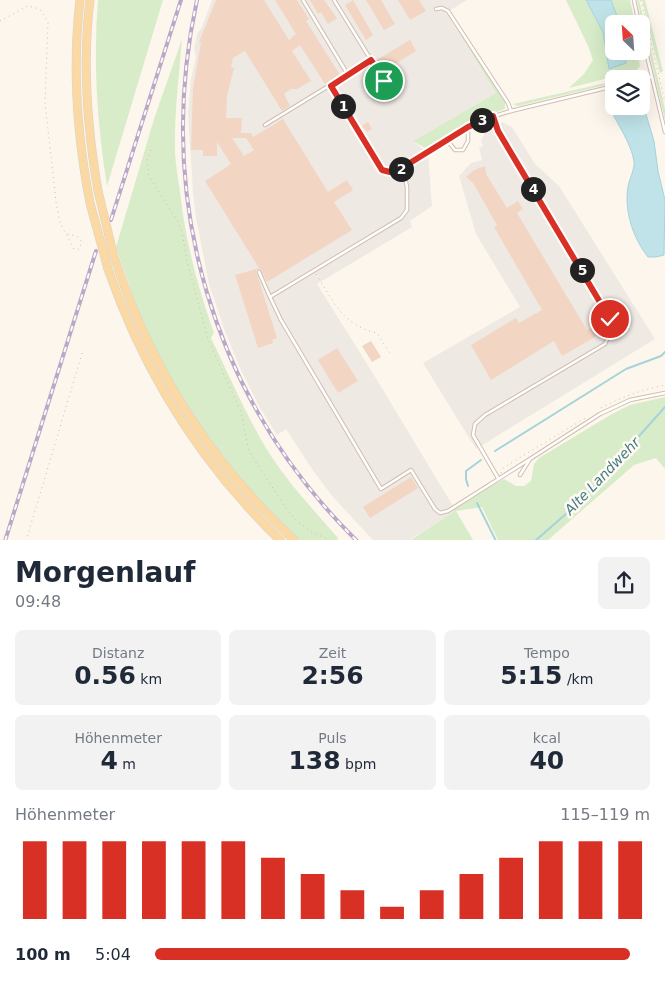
<!DOCTYPE html>
<html lang="de">
<meta charset="utf-8">
<style>
:root{--surface:#fff;--page:#f2f2f3;--text:#1f2937;--muted:#747a83;--accent:#d93025}
body{margin:0;font-family:"DejaVu Sans",sans-serif;background:var(--page);color:var(--text);height:100vh;display:flex;flex-direction:column;font-size:19px;white-space:nowrap}
*{box-sizing:border-box;margin:0}
p{font-size:16px;color:var(--muted)}
.icon{flex:none;width:28px;height:28px;fill:none;stroke:currentColor;stroke-width:2;stroke-linecap:round;stroke-linejoin:round}
.map{position:relative;height:540px;overflow:hidden}
.sheet{display:flex;flex-direction:column;background:var(--surface);flex:1}
.sheet>*{flex:none}
.needle{width:32px;rotate:335deg}
.fabs{position:absolute;left:605px;top:15px;display:grid;gap:10px}
.fabs a{display:grid;place-items:center;width:45px;height:45px;border-radius:8px;background:var(--surface);box-shadow:0 5px 20px #0002;font-size:25px}
.pin{position:absolute;display:grid;place-items:center;width:42px;height:42px;color:#fff;margin:-21px;border:2px solid #fff;border-radius:50%;box-shadow:0 1px 5px #0007}
.km{position:absolute;width:25px;height:25px;margin:-12px;border-radius:50%;background:#222;color:#fff;font-size:14px;line-height:25px;text-align:center}
.round{display:grid;place-items:center;flex:none;width:52px;height:52px;border-radius:8px;background:var(--page)}
.headline{display:flex;align-items:center;justify-content:space-between;height:85px;padding:0 15px}
h1{font-size:28px;font-weight:600;line-height:38px}
.stats{display:grid;grid-template-columns:repeat(3,1fr);gap:8px;height:85px;padding:5px 15px}
.stats div{display:grid;align-content:center;border-radius:8px;background:var(--page);text-align:center}
.stats b{font-size:25px;font-weight:600}
.stats small{font-size:14px;font-weight:400}
.stats p{font-size:14px}
.chart{height:140px;padding:10px 15px}
.chart p{display:flex;justify-content:space-between}
.chart svg{width:100%;height:90px;margin-top:5px;stroke:var(--accent);stroke-width:6}
ul{padding:0 15px;list-style:none;font-size:16px}
li{display:grid;grid-template-columns:80px 60px 1fr;align-items:center;height:38px}
li i{height:12px;border-radius:6px;background:var(--accent)}
.map>svg:first-child{display:block}
.industrial{fill:#efe9e4}
.green{fill:#d8ecc9}
.water{fill:#bfe3e8;stroke:#a5d3da}
.lines{fill:none;stroke-linecap:round;stroke-linejoin:round}
.stream{stroke:#a5d3da;stroke-width:2}
.building{fill:#f3d5c3;fill-rule:evenodd}
.service-casing{stroke:#d1beb0;stroke-width:4.5}
.primary-casing{stroke:#dad1cd;stroke-width:9}
.path{stroke:#d9b8a5;stroke-width:1;stroke-dasharray:1 4;stroke-linecap:butt}
.service{stroke:#fff;stroke-width:2.5}
.primary{stroke:#fbd9a5;stroke-width:8}
.rail-casing{stroke:#b9a8c9;stroke-width:4}
.rail{stroke:#fffaf3;stroke-width:2;stroke-dasharray:5.5;stroke-linecap:butt}
.primary-bridge-casing{stroke:#dad1cd;stroke-width:9;stroke-linecap:butt}
.primary-bridge{stroke:#fbd9a5;stroke-width:8}
.route-casing{stroke:#fff;stroke-width:10}
.route{stroke:#d93025;stroke-width:6}
.labels{text-anchor:middle;stroke-width:5;stroke-linejoin:round;paint-order:stroke}
.water-label{font-size:14px;font-style:italic;fill:#437c86;stroke:#fffaf3}
</style>
<div class="map">
<svg width="665" height="541" viewBox="0 0 665 541">
<rect width="100%" height="100%" fill="#fdf6ec"/>
<g class="industrial">
<path d="M 212,0 L 467,0 L 446,13 L 496,93 L 413,141 L 428,153 L 432,206 L 410,221 L 412,227 L 317,284 L 374,375 L 456,511 L 409,540 L 373,540 L 333,497 L 314,472 L 286,429 L 277,435 L 259,406 L 240,368 L 224,329 L 209,284 L 196,218 L 193,192 L 188,114 L 191,79 L 196,56 L 194,49 L 197,34 L 202,27 Z"/>
<path d="M 504,122 L 505,124 L 512,127 L 535,164 L 559,186 L 655,339 L 476,449 L 423,363 L 520,307 L 476,234 L 459,176 L 471,163 L 482,160 L 479,148 L 483,146 L 481,141 L 485,133 L 488,132 L 488,128 Z"/>
</g>
<g class="green">
<path d="M 98,0 L 163,0 L 107,186 C 97,124 93,63 98,0 Z"/>
<path d="M 566,0 L 586,0 L 603,32 L 609,69 L 626,63 L 625,51 L 641,51 L 641,49 L 643,56 L 639,60 L 640,66 L 636,71 L 569,88 L 584,74 L 593,60 L 589,48 Z"/>
<path d="M 611,0 L 630,0 L 635,24 L 620,24 Z"/>
<path d="M 637,0 L 639,0 L 665,109 L 665,120 Z"/>
<path d="M 642,0 L 645,0 L 663,71 L 660,73 Z"/>
<path d="M 448,11 L 505,101 L 505,109 L 479,118 L 425,148 L 413,141 L 496,93 L 446,12 Z"/>
<path d="M 182,39 C 179,77 174,115 175,154 C 176,166 178,179 180,192 C 186,244 197,284 214,333 L 211,338 C 229,375 245,413 266,448 C 286,481 313,509 338,538 L 337,540 L 300,540 L 291,535 L 261,504 L 207,437 L 173,382 L 157,352 L 139,314 L 116,247 L 154,119 Z"/>
<path d="M 614,81 L 614,83 L 518,106 L 513,104 Z"/>
<path d="M 665,397 L 665,469 L 656,458 L 634,465 L 548,540 L 498,540 L 482,507 L 456,511 L 473,540 L 409,541 L 455,511 L 453,507 L 504,479 L 516,486 L 524,486 L 531,481 L 534,464 L 539,458 L 612,414 L 630,405 Z"/>
</g>
<g class="water">
<path d="M 586,0 L 611,0 L 620,24 L 614,24 L 614,51 L 625,51 L 626,63 L 609,69 L 603,32 Z"/>
<path d="M 615,106 L 641,106 L 645,111 L 654,141 L 658,171 L 665,200 L 664,255 L 656,257 L 648,257 C 633,238 624,211 628,187 C 629,179 635,170 634,161 C 631,144 619,126 611,111 Z"/>
</g>
<g class="lines">
<g class="stream">
<path d="M 495,451 L 626,369 L 661,356 L 665,352"/>
<path d="M 468,486 L 466,479 L 466,471 L 481,460"/>
<path d="M 477,503 L 496,541"/>
<path d="M 535,541 L 583,499 L 665,407"/>
</g>
</g>
<g class="building">
<path d="M 216,0 L 264,0 L 289,40 L 296,34 L 275,0 L 297,0 L 309,19 L 306,21 L 340,75 L 325,84 L 300,45 L 292,51 L 311,81 L 297,89 L 291,89 L 284,94 L 290,106 L 282,111 L 245,51 L 233,58 L 231,67 L 234,68 L 227,96 L 226,118 L 242,118 L 241,133 L 251,133 L 253,137 L 283,119 L 328,192 L 347,180 L 353,190 L 334,202 L 352,230 L 267,282 L 261,270 L 259,269 L 256,271 L 277,338 L 272,340 L 273,343 L 258,348 L 235,275 L 259,268 L 205,181 L 231,164 L 217,142 L 217,156 L 203,156 L 203,150 L 191,150 L 193,88 L 201,43 L 199,42 ZM 232,138 L 246,138 L 254,150 L 244,156 Z"/>
<path d="M 310,0 L 324,0 L 337,18 L 328,24 L 321,12 L 318,14 Z"/>
<path d="M 353,0 L 373,35 L 366,40 L 345,5 Z"/>
<path d="M 366,0 L 381,0 L 395,24 L 384,30 Z"/>
<path d="M 398,0 L 419,0 L 426,11 L 410,20 Z"/>
<path d="M 410,40 L 416,51 L 382,72 L 375,61 Z"/>
<path d="M 368,122 L 372,129 L 367,132 L 362,126 Z"/>
<path d="M 485,166 L 486,174 L 507,208 L 518,201 L 523,209 L 517,213 L 587,330 L 592,327 L 597,336 L 562,356 L 554,341 L 491,380 L 471,345 L 516,318 L 519,323 L 542,310 L 494,227 L 497,225 L 473,183 L 466,177 L 474,170 Z"/>
<path d="M 371,341 L 381,357 L 372,362 L 362,346 Z"/>
<path d="M 337,348 L 358,381 L 338,393 L 318,360 Z"/>
<path d="M 411,477 L 418,488 L 370,518 L 363,507 Z"/>
</g>
<g class="lines">
<g class="service-casing">
<g id="service">
<path d="M 303,0 L 348,75"/>
<path d="M 634,0 L 639,24"/>
<path d="M 436,9 L 442,8 L 448,11 L 508,103 L 511,111"/>
<path d="M 641,31 L 652,77"/>
<path d="M 371,60 L 384,81"/>
<path d="M 641,79 L 652,77 L 665,132"/>
<path d="M 331,85 L 381,170 L 390,172 L 397,171 L 481,120 L 511,111 L 614,86"/>
<path d="M 493,116 L 498,131 L 598,297 C 609,317 616,322 605,344 L 485,415 L 475,424 L 473,435 L 498,478"/>
<path d="M 265,125 L 371,60 L 334,0"/>
<path d="M 447,140 L 455,150 L 463,150 L 468,141 L 468,127"/>
<path d="M 403,167 L 407,187 L 407,210 L 401,218 L 270,297 L 281,320 L 381,489 L 411,470 L 435,509 L 440,513 L 448,511 L 530,459"/>
<path d="M 259,272 L 270,297"/>
<path d="M 520,475 L 530,459 L 600,414 L 630,400 L 665,393"/>
</g>
</g>
<g class="primary-casing">
<g id="primary">
<path d="M 80,0 C 72,68 77,136 90,203"/>
<path d="M 90,0 C 82,64 87,127 98,191"/>
<path d="M 113,253 C 148,364 210,462 295,541"/>
<path d="M 108,269 C 144,373 202,465 281,541"/>
</g>
</g>
<g class="path">
<path d="M 641,0 L 665,102"/>
<path d="M 0,21 L 28,6 L 40,9 L 48,22 L 45,102 L 56,202 L 60,223 L 74,249 L 77,250 L 80,248 L 81,240 L 78,237 L 65,233"/>
<path d="M 151,150 L 147,161 L 149,176 L 178,222 L 182,232 L 187,261 L 208,339 L 241,412 L 249,451 L 287,510 L 298,522 L 312,532 L 332,541"/>
<path d="M 316,274 C 334,302 342,325 377,333 L 391,355"/>
<path d="M 601,408 C 621,397 642,390 665,385"/>
<path d="M 501,473 L 503,468 L 587,417"/>
<path d="M 26,541 L 83,350"/>
</g>
<use href="#service" class="service"/>
<use href="#primary" class="primary"/>
<g class="rail-casing">
<g id="rail">
<path d="M 197,0 C 154,198 212,398 357,541"/>
<path d="M 111,220 L 181,0"/>
<path d="M 5,541 L 96,251"/>
</g>
</g>
<use href="#rail" class="rail"/>
<g class="primary-bridge-casing">
<g id="primary-bridge">
<path d="M 98,191 L 113,253"/>
<path d="M 90,203 L 108,269"/>
</g>
</g>
<use href="#primary-bridge" class="primary-bridge"/>
</g>
<g class="lines">
<g class="route-casing">
<path id="route" d="M 384,81 L 371,60 L 331,86 L 382,170 L 390,172 L 397,171 L 468,127 L 493,116 L 498,131 L 610,319"/>
</g>
<use href="#route" class="route"/>
</g>
<g class="labels">
<g class="water-label">
<text transform="translate(602 476) rotate(-46)" y="5">Alte Landwehr</text>
</g>
</g>
</svg>
<div class="fabs">
<a><svg class="needle" viewBox="-14 -14 28 28"><path d="M0-13l5 13h-10z" fill="#e53935"/><path d="M0 13l5-13h-10z" fill="#747a83"/></svg></a>
<a><svg class="icon" aria-label="layers" viewBox="0 0 24 24"><path d="M12 4l9 5-9 5-9-5zM3 14l9 5 9-5"/></svg></a>
</div>
<div class="pin" style="left:384px;top:81px;background:#1e9e55"><svg class="icon" aria-label="arrive" viewBox="0 0 24 24"><path d="M6 21V4h12l-3 4 3 4H6"/></svg></div>
<div class="pin" style="left:610px;top:319px;background:#d93025"><svg class="icon" aria-label="check" viewBox="0 0 24 24"><path d="M5 12l5 5 9-10"/></svg></div>
<b class="km" style="left:343px;top:106px">1</b>
<b class="km" style="left:401px;top:169px">2</b>
<b class="km" style="left:482px;top:120px">3</b>
<b class="km" style="left:533px;top:189px">4</b>
<b class="km" style="left:582px;top:270px">5</b>
</div>
<section class="sheet">
<div class="headline"><div><h1>Morgenlauf</h1><p>09:48</p></div><a class="round"><svg class="icon" aria-label="share" viewBox="0 0 24 24"><path d="M12 15V3M7 8l5-5 5 5M5 13v7h14v-7"/></svg></a></div>
<div class="stats">
<div><p>Distanz</p><b>0.56<small> km</small></b></div>
<div><p>Zeit</p><b>2:56</b></div>
<div><p>Tempo</p><b>5:15<small> /km</small></b></div>
</div>
<div class="stats">
<div><p>Höhenmeter</p><b>4<small> m</small></b></div>
<div><p>Puls</p><b>138<small> bpm</small></b></div>
<div><p>kcal</p><b>40</b></div>
</div>
<div class="chart"><p><span>Höhenmeter</span>115–119 m</p>
<svg viewBox="0 0 160 44" preserveAspectRatio="none"><path d="M5 44V6M15 44V6M25 44V6M35 44V6M45 44V6M55 44V6M65 44V14M75 44V22M85 44V30M95 44V38M105 44V30M115 44V22M125 44V14M135 44V6M145 44V6M155 44V6"/></svg>
</div>
<ul>
<li><b>100 m</b>5:04<i style="width:96%"></i></li>
</ul>
</section>
